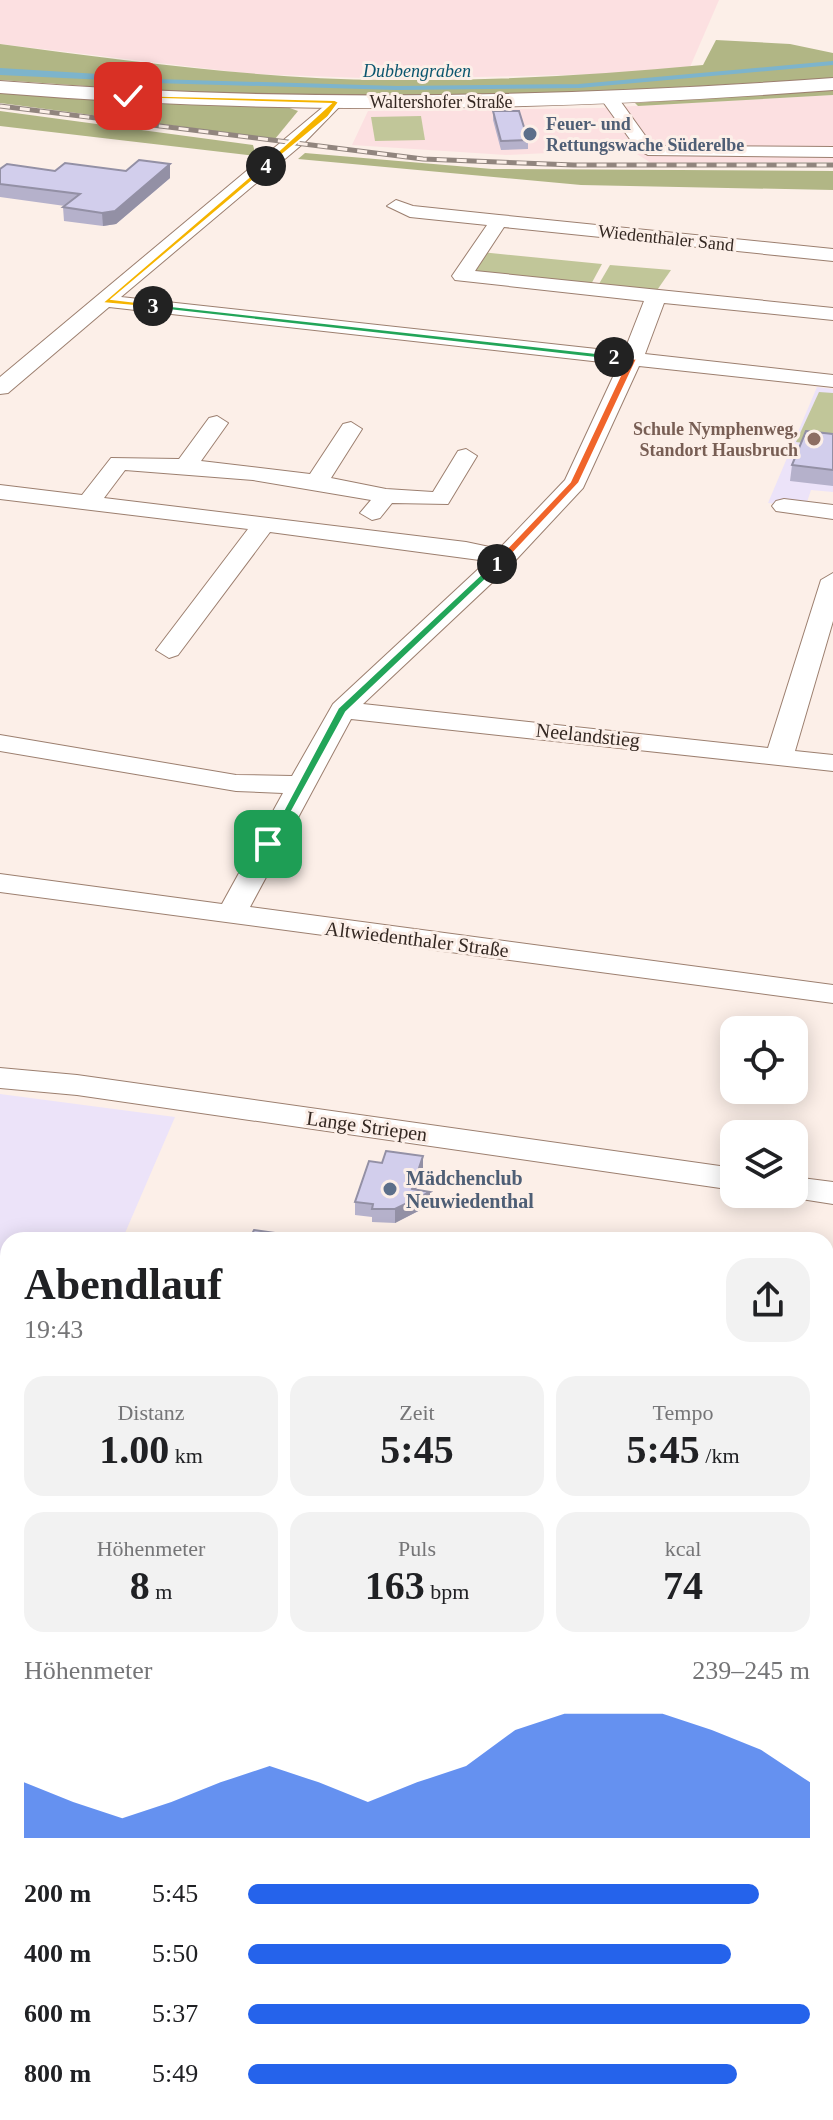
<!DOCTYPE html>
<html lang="de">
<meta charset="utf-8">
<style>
:root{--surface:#fff;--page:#f2f2f2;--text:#202124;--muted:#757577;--accent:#2563eb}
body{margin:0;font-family:"Times New Roman",serif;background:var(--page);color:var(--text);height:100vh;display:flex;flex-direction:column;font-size:30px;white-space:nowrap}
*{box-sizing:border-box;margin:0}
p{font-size:26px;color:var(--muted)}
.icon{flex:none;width:44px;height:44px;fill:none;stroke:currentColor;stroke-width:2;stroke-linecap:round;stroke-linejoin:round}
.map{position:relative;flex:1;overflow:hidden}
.details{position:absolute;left:0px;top:1232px;width:834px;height:888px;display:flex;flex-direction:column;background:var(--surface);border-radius:24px 24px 0 0;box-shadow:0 4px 20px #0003}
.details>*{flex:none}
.fabs{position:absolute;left:720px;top:1016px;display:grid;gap:16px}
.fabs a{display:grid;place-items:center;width:88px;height:88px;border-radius:16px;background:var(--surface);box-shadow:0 4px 20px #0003;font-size:40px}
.pin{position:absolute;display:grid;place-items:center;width:68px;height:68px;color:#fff;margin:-34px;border-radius:16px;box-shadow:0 4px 12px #0006}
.km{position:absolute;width:40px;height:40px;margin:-20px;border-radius:50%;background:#222;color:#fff;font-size:22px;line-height:40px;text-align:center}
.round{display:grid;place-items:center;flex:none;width:84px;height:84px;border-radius:24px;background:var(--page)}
.summary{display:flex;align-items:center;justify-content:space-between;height:136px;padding:0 24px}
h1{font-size:44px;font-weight:800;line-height:60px}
.figures{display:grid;grid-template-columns:repeat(3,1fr);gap:12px;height:136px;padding:8px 24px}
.figures div{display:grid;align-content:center;border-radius:20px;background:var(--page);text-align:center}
.figures b{font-size:40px;font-weight:800}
.figures small{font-size:22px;font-weight:400}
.figures p{font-size:22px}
.chart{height:224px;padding:16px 24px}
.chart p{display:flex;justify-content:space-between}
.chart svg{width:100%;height:144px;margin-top:8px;fill:var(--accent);opacity:.7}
ul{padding:0 24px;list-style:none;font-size:26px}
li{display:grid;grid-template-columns:128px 96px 1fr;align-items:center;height:60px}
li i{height:20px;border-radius:10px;background:var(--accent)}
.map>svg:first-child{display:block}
.commercial{fill:#fce0e1}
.education{fill:#ece3f9}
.green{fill:#c1c699}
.forest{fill:#b1b685}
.water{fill:#7db4cc}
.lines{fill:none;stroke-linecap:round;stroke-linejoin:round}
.stream{stroke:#7db4cc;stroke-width:4}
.minor-casing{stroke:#9c7f6f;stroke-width:2}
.major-casing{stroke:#9c7f6f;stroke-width:2}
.minor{fill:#fff;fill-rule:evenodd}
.major{fill:#fff;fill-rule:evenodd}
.rail-casing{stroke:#91857e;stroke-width:5}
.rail{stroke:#fcefe8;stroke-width:3;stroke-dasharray:10;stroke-linecap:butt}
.wall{fill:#b5b1cb}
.shaded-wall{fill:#9390a5}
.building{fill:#d2ceec;stroke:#9390a5;stroke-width:2}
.split-1{fill:#22a559;stroke:#fff;stroke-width:2}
.split-2{fill:#f0652b;stroke:#fff;stroke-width:2}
.split-3{fill:#22a559;stroke:#fff;stroke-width:2}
.split-4{fill:#f5b400;stroke:#fff;stroke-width:2}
.split-5{fill:#f5b400;stroke:#fff;stroke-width:2}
.service-dot{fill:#5c6f8a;stroke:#fcefe8;stroke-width:3}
.education-dot{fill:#8d6e63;stroke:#fcefe8;stroke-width:3}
.labels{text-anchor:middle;stroke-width:6;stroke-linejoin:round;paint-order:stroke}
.far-water-label{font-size:18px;font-style:italic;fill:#0b566f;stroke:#fcefe8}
.far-street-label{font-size:18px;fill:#342822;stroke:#fcefe8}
.far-service-label{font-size:18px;font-weight:bold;fill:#4e5e75;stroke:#fcefe8;text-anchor:start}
.far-education-label{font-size:18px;font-weight:bold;fill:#785e54;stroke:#fcefe8;text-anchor:end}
.street-label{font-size:20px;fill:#342822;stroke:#fcefe8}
.service-label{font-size:20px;font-weight:bold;fill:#4e5e75;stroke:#fcefe8;text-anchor:start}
</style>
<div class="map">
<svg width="833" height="2120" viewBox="0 0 833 2120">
<rect width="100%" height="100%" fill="#fcefe8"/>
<g class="commercial">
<path d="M 0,0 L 719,0 L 690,67 L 605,74 L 389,79 L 252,74 L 0,44 Z"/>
<path d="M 833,95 L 833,162 L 651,163 L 629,149 L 506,155 L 352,145 L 368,111 L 599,108 Z"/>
</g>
<g class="education">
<path d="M 817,387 L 833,389 L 833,492 L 811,490 L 805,508 L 768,503 Z"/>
<path d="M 0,1094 L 175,1117 L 122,1240 L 8,1240 L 8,1507 L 0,1526 Z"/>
</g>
<g class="green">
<path d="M 421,116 L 425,140 L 375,141 L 371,117 Z"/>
<path d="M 481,252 L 602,264 L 589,288 L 466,275 Z"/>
<path d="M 610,265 L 671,270 L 653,296 L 596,289 Z"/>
<path d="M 819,392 L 833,393 L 833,447 L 796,442 Z"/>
</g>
<g class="forest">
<path d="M 716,40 L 790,44 L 833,53 L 833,78 C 690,87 547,95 404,97 C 270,98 134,90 0,80 L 0,44 C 128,61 258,79 387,80 C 492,81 599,75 703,65 Z"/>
<path d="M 833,89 L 833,95 L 638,106 L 635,103 Z"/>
<path d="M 0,91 L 287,107 L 298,111 L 275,139 L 0,103 Z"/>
<path d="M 0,111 L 253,145 L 256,156 L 0,126 Z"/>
<path d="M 305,153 L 492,169 L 833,171 L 833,190 L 581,185 L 298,159 Z"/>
</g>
<path class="water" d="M 0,68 L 99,74 L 127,81 L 0,75 Z"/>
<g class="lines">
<path class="stream" d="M 120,80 L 397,88 L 579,86 L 833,63"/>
<g class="minor-casing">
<g id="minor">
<path d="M 610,94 L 616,95 L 649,141 L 657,146 L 833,147 L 833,157 L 648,155 L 637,149 L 601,99 Z"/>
<path d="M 335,97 L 344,102 L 305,142 L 121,297 L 624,352 L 644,301 L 455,280 L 452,276 L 487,225 L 410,217 L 387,206 L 396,200 L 413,206 L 499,215 L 833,249 L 833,261 L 504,227 L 475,271 L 833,308 L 833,320 L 664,303 L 645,354 L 833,375 L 833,387 L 639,366 L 583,488 L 513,563 L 363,704 L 768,748 L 821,580 L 833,573 L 833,621 L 795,751 L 833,755 L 833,771 L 351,719 L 250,907 L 833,985 L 833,1003 L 0,892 L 0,874 L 222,904 L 283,793 L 236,791 L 0,751 L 0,735 L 236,775 L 292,776 L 333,704 L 487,561 L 270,532 L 178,655 L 169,658 L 156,650 L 248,529 L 0,499 L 0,485 L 82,495 L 111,458 L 179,459 L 209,418 L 217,416 L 228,423 L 201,461 L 310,474 L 343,424 L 351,422 L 362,429 L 331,478 L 386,489 L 433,492 L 458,451 L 466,449 L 477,456 L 448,504 L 392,503 L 380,518 L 372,520 L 360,513 L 371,500 L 253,480 L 125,470 L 104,498 L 466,542 L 499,549 L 565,480 L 619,364 L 109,307 L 8,393 L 0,394 L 0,377 Z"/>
<path d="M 784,499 L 833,505 L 833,519 L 776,511 L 772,506 L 776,501 Z"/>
<path d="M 0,1068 L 77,1075 L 734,1168 L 734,1190 L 77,1095 L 0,1088 Z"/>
<path d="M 794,1177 L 833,1182 L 833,1204 L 782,1196 L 794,1194 Z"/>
<path d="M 8,1585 L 8,1616 L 0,1618 L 0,1587 Z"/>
<path d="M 826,1954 L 833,1955 L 833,1995 L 826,1994 Z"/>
<path d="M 412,2112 L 460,2112 L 458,2120 L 410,2120 Z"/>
</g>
</g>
<g class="major-casing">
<path id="major" d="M 833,78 L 833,90 C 555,111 278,116 0,93 L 0,81 C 278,103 555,98 833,78 Z"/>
</g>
<use href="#minor" class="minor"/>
<use href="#major" class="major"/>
<g class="rail-casing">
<path id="rail" d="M 0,106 L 423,159 L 574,165 L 833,165"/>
</g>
<use href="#rail" class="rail"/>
</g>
<g class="wall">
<path d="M 493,111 L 528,140 L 528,149 L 501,150 L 493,120 Z"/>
<path d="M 0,169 L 55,171 L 170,178 L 116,224 L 103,226 L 64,221 L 63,207 L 65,206 L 0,197 Z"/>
<path d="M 833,434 L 833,486 L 790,481 L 792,465 Z"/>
<path d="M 423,1156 L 423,1169 L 416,1190 L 430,1205 L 395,1223 L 372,1222 L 372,1217 L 355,1215 L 355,1202 L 382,1163 Z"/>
</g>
<g class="shaded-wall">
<path d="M 170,164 L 170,178 L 116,224 L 103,226 L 102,213 Z"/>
<path d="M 423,1156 L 423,1169 L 412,1201 L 430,1192 L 430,1205 L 395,1223 L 395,1209 L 412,1189 Z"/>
</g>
<g class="building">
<path d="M 493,111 L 519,111 L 528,140 L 501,141 Z"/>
<path d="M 139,160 L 170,164 L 115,211 L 102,213 L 63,207 L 80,194 L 0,184 L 0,169 L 7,164 L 55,171 L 65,163 L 126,171 Z"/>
<path d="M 806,431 L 833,434 L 833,470 L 792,465 Z"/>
<path d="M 386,1151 L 423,1156 L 412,1189 L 430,1192 L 395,1209 L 372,1209 L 373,1204 L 355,1202 L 369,1161 L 382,1163 Z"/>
<path d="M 254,1230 L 324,1240 L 249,1240 Z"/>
</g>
<path class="split-1" d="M 494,562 L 502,564 L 346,712 L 274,844 L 264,847 L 338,708 Z"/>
<path class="split-2" d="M 611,355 L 637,359 L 579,483 L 501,566 L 494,566 L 494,562 L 570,482 L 627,361 L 611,359 Z"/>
<path class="split-3" d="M 153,304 L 614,355 L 618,357 L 614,360 L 150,308 Z"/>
<path class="split-4" d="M 264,164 L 270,166 L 112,299 L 153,304 L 156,308 L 102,303 Z"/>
<path class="split-5" d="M 126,95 L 335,100 L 339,102 L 328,117 L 266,168 L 264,164 L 330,104 L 128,98 Z"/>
<g class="service-dot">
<circle cx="530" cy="134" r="8"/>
<circle cx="390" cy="1189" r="8"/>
</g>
<circle class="education-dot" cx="814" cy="439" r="8"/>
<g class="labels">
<g class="far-water-label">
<text x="417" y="77">Dubbengraben</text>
</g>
<g class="far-street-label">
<text x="441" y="108">Waltershofer Straße</text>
<text transform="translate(666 238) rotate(6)" y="6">Wiedenthaler Sand</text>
</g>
<g class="far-service-label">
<text x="546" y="130">Feuer- und<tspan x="546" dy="21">Rettungswache Süderelbe</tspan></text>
</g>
<g class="far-education-label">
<text x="798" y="435">Schule Nymphenweg,<tspan x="798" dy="21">Standort Hausbruch</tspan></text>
</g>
<g class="street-label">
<text transform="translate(588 735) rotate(6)" y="7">Neelandstieg</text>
<text transform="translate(417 939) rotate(7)" y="7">Altwiedenthaler Straße</text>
<text transform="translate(367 1126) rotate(8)" y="7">Lange Striepen</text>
</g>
<g class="service-label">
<text x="406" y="1185">Mädchenclub<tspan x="406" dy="23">Neuwiedenthal</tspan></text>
</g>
</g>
</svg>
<div class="fabs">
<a><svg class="icon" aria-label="locate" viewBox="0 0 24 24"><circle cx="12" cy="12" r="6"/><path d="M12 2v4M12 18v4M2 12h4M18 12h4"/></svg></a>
<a><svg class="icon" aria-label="layers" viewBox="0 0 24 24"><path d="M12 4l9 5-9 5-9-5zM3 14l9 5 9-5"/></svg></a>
</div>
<div class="pin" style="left:268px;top:844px;background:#1e9e55"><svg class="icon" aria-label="arrive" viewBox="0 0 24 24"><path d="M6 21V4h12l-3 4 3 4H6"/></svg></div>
<div class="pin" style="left:128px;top:96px;background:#d93025"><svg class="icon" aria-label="check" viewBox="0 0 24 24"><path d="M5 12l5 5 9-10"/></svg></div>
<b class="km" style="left:497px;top:564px">1</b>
<b class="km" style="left:614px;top:357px">2</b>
<b class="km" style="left:153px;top:306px">3</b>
<b class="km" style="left:266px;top:166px">4</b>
<section class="details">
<div class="summary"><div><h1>Abendlauf</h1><p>19:43</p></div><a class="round"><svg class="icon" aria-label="share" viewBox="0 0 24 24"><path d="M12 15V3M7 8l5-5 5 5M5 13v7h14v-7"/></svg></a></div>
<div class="figures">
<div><p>Distanz</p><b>1.00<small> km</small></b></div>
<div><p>Zeit</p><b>5:45</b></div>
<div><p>Tempo</p><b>5:45<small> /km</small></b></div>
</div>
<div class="figures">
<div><p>Höhenmeter</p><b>8<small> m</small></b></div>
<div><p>Puls</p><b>163<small> bpm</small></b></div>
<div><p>kcal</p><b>74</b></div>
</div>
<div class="chart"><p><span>Höhenmeter</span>239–245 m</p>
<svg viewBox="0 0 160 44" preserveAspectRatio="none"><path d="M0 44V27L10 33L20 38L30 33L40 27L50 22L60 27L70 33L80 27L90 22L100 11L110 6L120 6L130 6L140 11L150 17L160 27V44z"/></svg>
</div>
<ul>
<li><b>200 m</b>5:45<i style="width:91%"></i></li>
<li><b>400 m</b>5:50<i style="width:86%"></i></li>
<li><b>600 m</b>5:37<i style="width:100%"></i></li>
<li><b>800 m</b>5:49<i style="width:87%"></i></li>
</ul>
</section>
</div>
